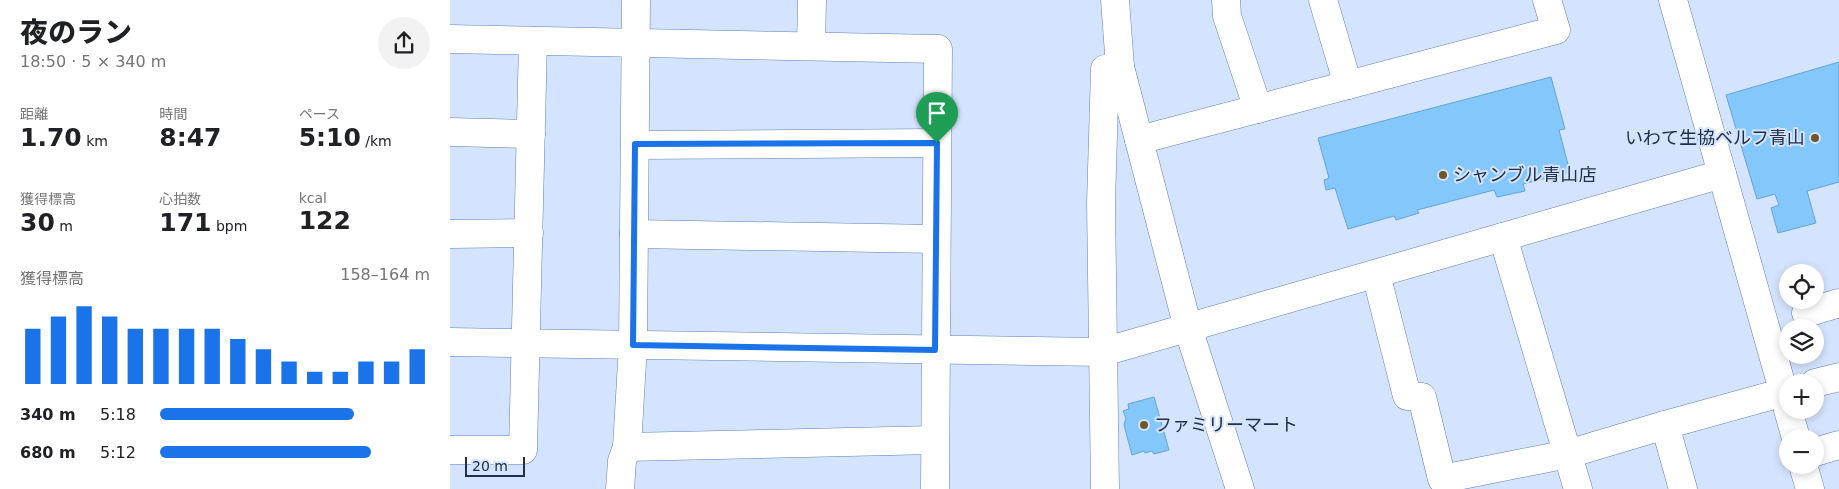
<!DOCTYPE html>
<html lang="ja">
<meta charset="utf-8">
<style>
:root{--surface:#fff;--page:#f2f2f2;--text:#202124;--muted:#757577;--accent:#1a73e8}
body{margin:0;font-family:"DejaVu Sans","Noto Sans JP",sans-serif;background:var(--page);color:var(--text);height:100vh;display:flex;flex-direction:column;font-size:19px;white-space:nowrap}
*{box-sizing:border-box;margin:0}
p{font-size:16px;color:var(--muted)}
.icon{flex:none;width:28px;height:28px;fill:none;stroke:currentColor;stroke-width:2;stroke-linecap:round;stroke-linejoin:round}
.map{position:relative;flex:1;overflow:hidden}
.sheet{display:flex;flex-direction:column;background:var(--surface);width:450px}
.sheet>*{flex:none}
.controls{position:absolute;left:1329px;top:264px;display:grid;gap:10px}
.controls a{display:grid;place-items:center;width:45px;height:45px;border-radius:50%;background:var(--surface);box-shadow:0 2px 8px #0003;font-size:25px}
.scale{position:absolute;left:15px;bottom:12px;width:60px;box-sizing:border-box;padding-left:5px;border:2px solid #212f48;border-top:0;font-size:14px;line-height:18px;white-space:nowrap;color:#212f48;-webkit-text-stroke:4px #d5e4fe;paint-order:stroke}
.pin{position:absolute;display:grid;place-items:center;width:42px;height:42px;color:#fff;margin:-51px -21px;border-radius:50% 50% 50% 0;rotate:-45deg;box-shadow:0 0 5px #0007}
.pin .icon{rotate:45deg}
.round{display:grid;place-items:center;flex:none;width:52px;height:52px;border-radius:26px;background:var(--page)}
.overview{display:flex;align-items:center;justify-content:space-between;height:85px;padding:0 20px}
h1{font-size:28px;font-weight:800;line-height:38px}
.stats{display:grid;grid-template-columns:repeat(3,1fr);gap:8px;height:85px;padding:5px 20px}
.stats div{display:grid;align-content:center}
.stats b{font-size:25px;font-weight:800}
.stats small{font-size:14px;font-weight:400}
.stats p{font-size:14px}
.chart{height:140px;padding:10px 20px}
.chart p{display:flex;justify-content:space-between}
.chart svg{width:100%;height:90px;margin-top:5px;stroke:var(--accent);stroke-width:6}
ul{padding:0 20px;list-style:none;font-size:16px}
li{display:grid;grid-template-columns:80px 60px 1fr;align-items:center;height:38px}
li i{height:12px;border-radius:6px;background:var(--accent)}
main{display:flex;flex:1;min-height:0}
.map>svg:first-child{display:block}
.building{fill:#84c7fa;stroke:#63a5d7}
.lines{fill:none;stroke-linecap:round;stroke-linejoin:round}
.minor-casing{stroke:#5f7fbb;stroke-width:29}
.minor{stroke:#fff;stroke-width:28}
.route-casing{stroke:#fff;stroke-width:10}
.route{stroke:#1a73e8;stroke-width:6}
.poi-dot{fill:#6f5627;stroke:#d5e4fe;stroke-width:2}
.labels{text-anchor:middle;stroke-width:4;stroke-linejoin:round;paint-order:stroke}
.poi-label{font-size:18px;fill:#212f48;stroke:#d5e4fe;text-anchor:start}
</style>
<main>
<section class="sheet">
<div class="overview"><div><h1>夜のラン</h1><p>18:50 · 5 × 340 m</p></div><a class="round"><svg class="icon" aria-label="share" viewBox="0 0 24 24"><path d="M12 15V3M7 8l5-5 5 5M5 13v7h14v-7"/></svg></a></div>
<div class="stats">
<div><p>距離</p><b>1.70<small> km</small></b></div>
<div><p>時間</p><b>8:47</b></div>
<div><p>ペース</p><b>5:10<small> /km</small></b></div>
</div>
<div class="stats">
<div><p>獲得標高</p><b>30<small> m</small></b></div>
<div><p>心拍数</p><b>171<small> bpm</small></b></div>
<div><p>kcal</p><b>122</b></div>
</div>
<div class="chart"><p><span>獲得標高</span>158–164 m</p>
<svg viewBox="0 0 160 44" preserveAspectRatio="none"><path d="M5 44V17M15 44V11M25 44V6M35 44V11M45 44V17M55 44V17M65 44V17M75 44V17M85 44V22M95 44V27M105 44V33M115 44V38M125 44V38M135 44V33M145 44V33M155 44V27"/></svg>
</div>
<ul>
<li><b>340 m</b>5:18<i style="width:72%"></i></li>
<li><b>680 m</b>5:12<i style="width:78%"></i></li>
</ul>
</section>
<div class="map">
<svg width="1389" height="489" viewBox="0 0 1389 489">
<rect width="100%" height="100%" fill="#d5e4fe"/>
<g class="building">
<path d="M 1389,62 L 1389,182 L 1357,191 L 1366,223 L 1328,233 L 1321,208 L 1329,205 L 1325,194 L 1307,199 L 1276,95 Z"/>
<path d="M 1101,77 L 1115,129 L 1109,130 L 1120,172 L 1073,184 L 1075,191 L 1047,197 L 1044,190 L 967,210 L 969,213 L 946,220 L 944,216 L 898,229 L 885,188 L 876,190 L 874,180 L 879,178 L 868,138 Z"/>
<path d="M 704,397 L 719,450 L 704,454 L 702,451 L 695,453 L 694,451 L 682,455 L 674,425 L 676,418 L 673,411 L 679,409 L 678,404 Z"/>
</g>
<g class="lines">
<g class="minor-casing">
<g id="minor">
<path d="M 665,0 L 670,67 L 738,328 L 790,489"/>
<path d="M 776,0 L 777,16 L 808,109"/>
<path d="M 873,0 L 898,85"/>
<path d="M 1223,0 L 1338,408"/>
<path d="M 0,39 L 488,49 L 485,489"/>
<path d="M 361,46 L 362,0"/>
<path d="M 0,132 L 81,134"/>
<path d="M 689,140 L 1106,30 L 1097,0"/>
<path d="M 185,145 L 487,143"/>
<path d="M 0,234 L 79,233"/>
<path d="M 184,234 L 486,239"/>
<path d="M 1053,237 L 1128,489"/>
<path d="M 926,274 L 957,396 L 972,397 L 992,479 L 1118,454 L 1215,425"/>
<path d="M 1356,313 L 1389,303"/>
<path d="M 0,342 L 653,352 L 1272,174"/>
<path d="M 1365,383 L 1389,377"/>
<path d="M 1338,410 L 1346,438"/>
<path d="M 177,447 L 485,440"/>
<path d="M 0,450 L 73,450 L 83,41"/>
<path d="M 1365,452 L 1389,445"/>
<path d="M 1353,465 L 1360,489"/>
<path d="M 170,489 L 172,461 L 177,447 L 183,345 L 186,0"/>
<path d="M 655,489 L 651,203 L 655,69 L 670,67"/>
<path d="M 1233,489 L 1215,425 L 1338,391"/>
</g>
</g>
<use href="#minor" class="minor"/>
</g>
<g class="lines">
<g class="route-casing">
<path id="route" d="M 487,143 L 485,350 L 183,345 L 185,144 Z"/>
</g>
<use href="#route" class="route"/>
</g>
<g class="poi-dot">
<circle cx="1365" cy="138" r="5"/>
<circle cx="993" cy="175" r="5"/>
<circle cx="694" cy="425" r="5"/>
</g>
<g class="labels">
<g class="poi-label">
<text x="1355" y="144" text-anchor="end">いわて生協ベルフ青山</text>
<text x="1003" y="181">シャンブル青山店</text>
<text x="704" y="431">ファミリーマート</text>
</g>
</g>
</svg>
<div class="controls">
<a><svg class="icon" aria-label="locate" viewBox="0 0 24 24"><circle cx="12" cy="12" r="6"/><path d="M12 2v4M12 18v4M2 12h4M18 12h4"/></svg></a>
<a><svg class="icon" aria-label="layers" viewBox="0 0 24 24"><path d="M12 4l9 5-9 5-9-5zM3 14l9 5 9-5"/></svg></a>
<a>+</a>
<a>−</a>
</div>
<div class="scale">20 m</div>
<div class="pin" style="left:487px;top:143px;background:#1e9e55"><svg class="icon" aria-label="arrive" viewBox="0 0 24 24"><path d="M6 21V4h12l-3 4 3 4H6"/></svg></div>
</div>
</main>
